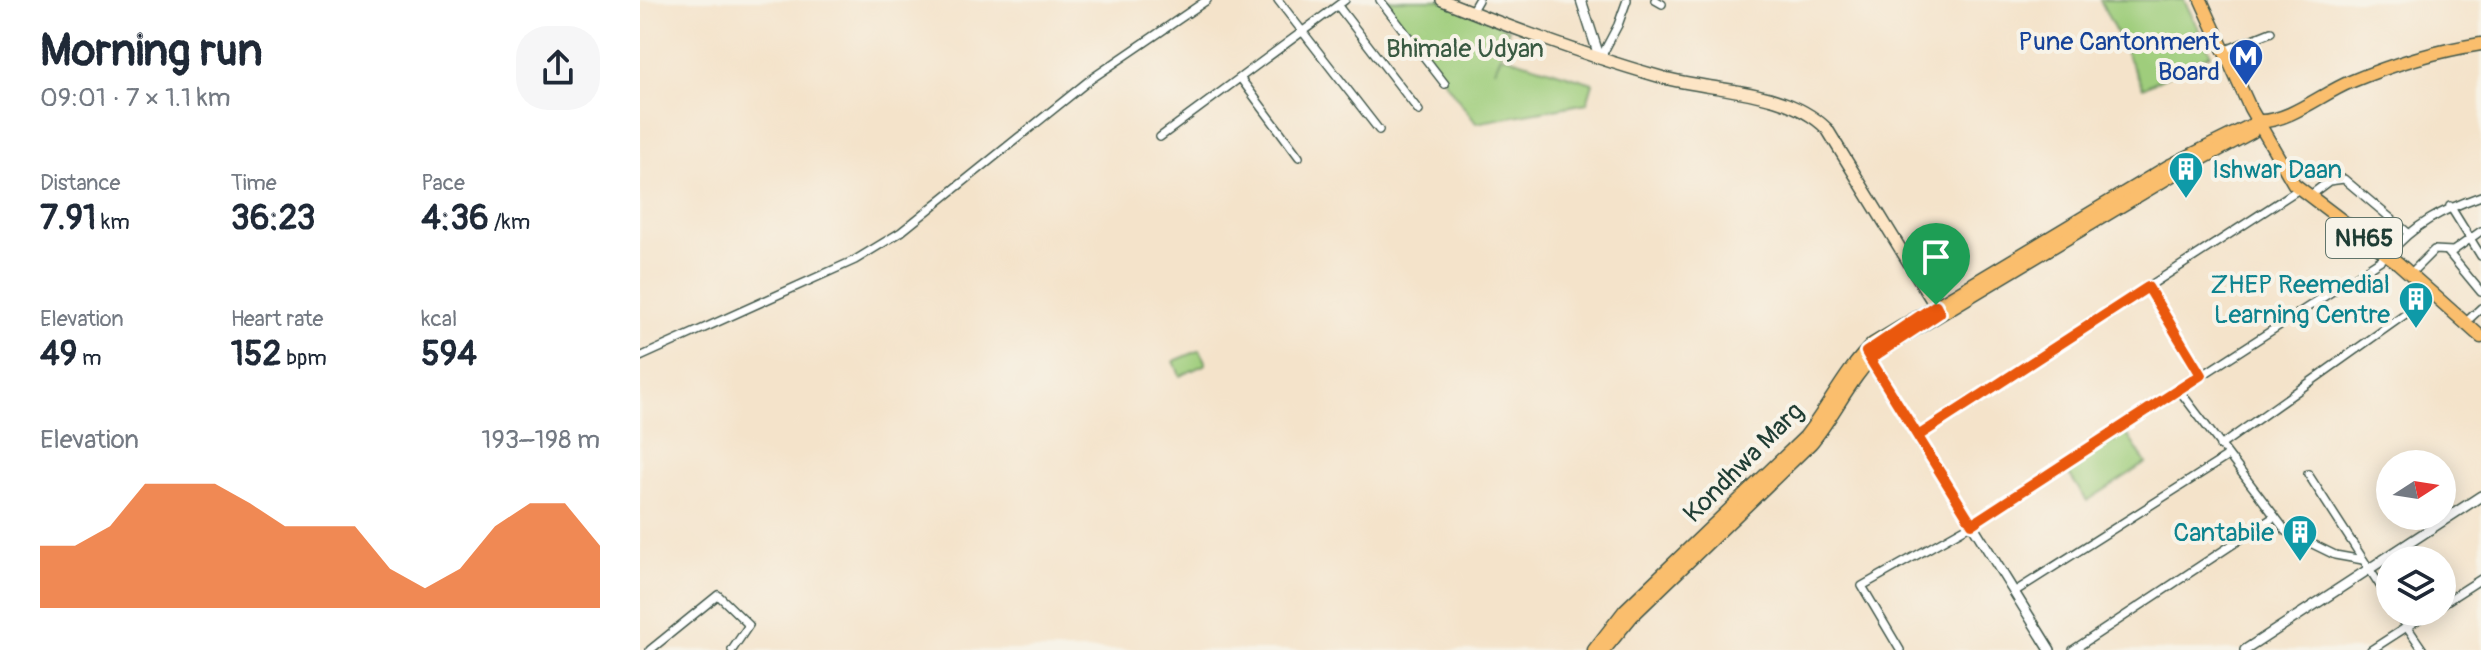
<!DOCTYPE html>
<meta charset="utf-8">
<style>
:root{--surface:#fff;--page:#f6f6f7;--text:#1f2937;--muted:#747a83;--accent:#ea580c}
body{margin:0;font-family:Pangolin,sans-serif;background:var(--page);color:var(--text);height:100vh;display:flex;flex-direction:column;font-size:30px;white-space:nowrap}
*{box-sizing:border-box;margin:0}
p{font-size:26px;color:var(--muted)}
.icon{flex:none;width:44px;height:44px;fill:none;stroke:currentColor;stroke-width:2;stroke-linecap:round;stroke-linejoin:round}
.map{position:relative;flex:1;overflow:hidden}
.drawer{display:flex;flex-direction:column;background:var(--surface);width:640px}
.drawer>*{flex:none}
.needle{width:52px;rotate:78deg}
.buttons{position:absolute;left:1736px;top:450px;display:grid;gap:16px}
.buttons a{display:grid;place-items:center;width:80px;height:80px;border-radius:50%;background:var(--surface);box-shadow:0 4px 20px #0003;font-size:40px}
.pin{position:absolute;display:grid;place-items:center;width:68px;height:68px;color:#fff;margin:-82px -34px;border-radius:50% 50% 50% 0;rotate:-45deg;box-shadow:0 0 8px #0007}
.pin .icon{rotate:45deg}
.round{display:grid;place-items:center;flex:none;width:84px;height:84px;border-radius:32px;background:var(--page)}
.summary{display:flex;align-items:center;justify-content:space-between;height:136px;padding:0 40px}
h1{font-size:44px;font-weight:700;line-height:60px}
.figures{display:grid;grid-template-columns:repeat(3,1fr);gap:12px;height:136px;padding:8px 40px}
.figures div{display:grid;align-content:center}
.figures b{font-size:34px;font-weight:700}
.figures small{font-size:22px;font-weight:400}
.figures p{font-size:22px}
.chart{height:224px;padding:16px 40px}
.chart p{display:flex;justify-content:space-between}
.chart svg{width:100%;height:144px;margin-top:8px;fill:var(--accent);opacity:.7}
main{display:flex;flex:1;min-height:0}
.map>svg:first-child{display:block}
.green{fill:#9fcd7b;stroke:#5f8558;stroke-width:2}
.lines{fill:none;stroke-linecap:round;stroke-linejoin:round}
.minor-casing{stroke:#3f564a;stroke-width:10}
.tertiary-casing{stroke:#3f564a;stroke-width:12}
.secondary-casing{stroke:#3f564a;stroke-width:14}
.primary-casing{stroke:#3f564a;stroke-width:15}
.trunk-casing{stroke:#3f564a;stroke-width:15}
.minor{stroke:#fff;stroke-width:7}
.tertiary{stroke:#fff;stroke-width:9}
.secondary{stroke:#fde5c5;stroke-width:11}
.primary{stroke:#fabe6d;stroke-width:12}
.trunk{stroke:#fabe6d;stroke-width:12}
.route-casing{stroke:#fff;stroke-width:16}
.route{stroke:#ea580c;stroke-width:10}
.labels{text-anchor:middle;stroke-width:8;stroke-linejoin:round;paint-order:stroke}
.shield{fill:#f7f3e8;stroke:#60746a;stroke-width:2}
.shield-label{font-size:24px;font-weight:bold;fill:#1f3d34}
.transit-label{font-size:26px;fill:#164399;stroke:#f7f3e8;text-anchor:end}
.park-label{font-size:26px;fill:#395a42;stroke:#f7f3e8}
.culture-label{font-size:26px;fill:#0d838f;stroke:#f7f3e8;text-anchor:end}
.street-label{font-size:26px;fill:#1f3d34;stroke:#f7f3e8}
</style>
<main>
<section class="drawer">
<div class="summary"><div><h1>Morning run</h1><p>09:01 · 7 × 1.1 km</p></div><a class="round"><svg class="icon" aria-label="share" viewBox="0 0 24 24"><path d="M12 15V3M7 8l5-5 5 5M5 13v7h14v-7"/></svg></a></div>
<div class="figures">
<div><p>Distance</p><b>7.91<small> km</small></b></div>
<div><p>Time</p><b>36:23</b></div>
<div><p>Pace</p><b>4:36<small> /km</small></b></div>
</div>
<div class="figures">
<div><p>Elevation</p><b>49<small> m</small></b></div>
<div><p>Heart rate</p><b>152<small> bpm</small></b></div>
<div><p>kcal</p><b>594</b></div>
</div>
<div class="chart"><p><span>Elevation</span>193–198 m</p>
<svg viewBox="0 0 160 44" preserveAspectRatio="none"><path d="M0 44V25L10 25L20 19L30 6L40 6L50 6L60 12L70 19L80 19L90 19L100 32L110 38L120 32L130 19L140 12L150 12L160 25V44z"/></svg>
</div>
</section>
<div class="map">
<svg width="1841" height="650" viewBox="0 0 1841 650">
<rect width="100%" height="100%" fill="#f7f3e8"/>
<filter id="ink" filterUnits="userSpaceOnUse"><feTurbulence type="fractalNoise" baseFrequency=".0125" numOctaves="2"/><feDisplacementMap in="SourceGraphic" scale="16" xChannelSelector="R" yChannelSelector="G"/><feConvolveMatrix kernelMatrix="1 2 1 2 8 2 1 2 1" color-interpolation-filters="sRGB"/></filter>
<filter id="wash" filterUnits="userSpaceOnUse"><feTurbulence type="fractalNoise" baseFrequency=".006" numOctaves="4" result="noise"/><feDisplacementMap in="SourceGraphic" scale="32" xChannelSelector="R" yChannelSelector="G"/><feGaussianBlur stdDeviation="1.8" result="paint"/><feColorMatrix in="noise" values="0 0 0 0 0 0 0 0 0 0 0 0 0 0 0 0 0 1.4 0 .05"/><feComposite in="paint" operator="in"/></filter>
<g filter="url(#wash)">
<rect width="100%" height="100%" fill="#f4e3ca"/>
<g class="green">
<path d="M 743,0 L 805,0 L 869,29 L 855,70 L 861,55 L 953,83 L 947,103 L 836,123 Z"/>
<path d="M 1460,0 L 1544,0 L 1571,54 L 1503,88 Z"/>
<path d="M 560,350 L 566,364 L 540,376 L 534,361 Z"/>
<path d="M 1486,433 L 1506,463 L 1447,501 L 1427,471 Z"/>
</g>
</g>
<g filter="url(#ink)">
<g class="lines">
<g class="minor-casing">
<g id="minor">
<path d="M 638,0 L 739,130"/>
<path d="M 740,0 L 805,84"/>
<path d="M 1015,0 L 1022,4"/>
<path d="M 698,6 L 779,111"/>
<path d="M 831,12 L 838,0"/>
<path d="M 1586,50 L 1631,32"/>
<path d="M 960,59 L 978,25 L 987,0"/>
<path d="M 601,79 L 659,157"/>
<path d="M 520,137 L 705,0"/>
<path d="M 1669,196 L 1689,181 L 1704,179 L 1767,232"/>
<path d="M 1810,206 L 1841,256"/>
<path d="M 1808,252 L 1841,292"/>
<path d="M 1770,274 L 1794,250 L 1813,251 L 1841,231"/>
<path d="M 1508,287 L 1561,375"/>
<path d="M 1826,322 L 1841,308"/>
<path d="M 0,357 L 215,260 L 261,232 L 451,79 L 567,0"/>
<path d="M 1539,390 L 1646,531 L 1695,555 L 1723,560"/>
<path d="M 1278,436 L 1659,189"/>
<path d="M 1580,446 L 1770,311"/>
<path d="M 1668,474 L 1750,601"/>
<path d="M 1374,592 L 1588,456"/>
<path d="M 1802,604 L 1841,579"/>
<path d="M 1757,612 L 1783,650"/>
<path d="M 10,650 L 78,595 L 109,625 L 92,650"/>
<path d="M 1260,650 L 1222,586 L 1332,524 L 1747,256 C 1774,224 1802,210 1841,196"/>
<path d="M 1433,650 L 1634,517"/>
<path d="M 1731,650 L 1790,612"/>
</g>
</g>
<g class="tertiary-casing">
<g id="tertiary">
<path d="M 941,0 L 960,59"/>
<path d="M 1227,355 L 1410,650"/>
<path d="M 1605,650 L 1841,496"/>
</g>
</g>
<g class="secondary-casing">
<path id="secondary" d="M 802,0 C 874,29 947,56 1021,77 C 1075,92 1146,88 1187,129 L 1299,312"/>
</g>
<g class="primary-casing">
<g id="primary">
<path d="M 954,650 L 985,610 L 1165,437 C 1189,407 1205,371 1233,344 L 1529,166 L 1620,121"/>
<path d="M 964,650 L 992,616 L 1171,443 C 1195,414 1211,376 1239,351 L 1534,174 L 1612,132"/>
</g>
</g>
<g class="trunk-casing">
<g id="trunk">
<path d="M 1561,0 L 1610,108 L 1654,184 L 1758,263 L 1841,337"/>
<path d="M 1620,121 C 1649,122 1683,93 1710,82 C 1753,64 1795,51 1841,44"/>
</g>
</g>
<use href="#minor" class="minor"/>
<use href="#tertiary" class="tertiary"/>
<use href="#secondary" class="secondary"/>
<use href="#primary" class="primary"/>
<use href="#trunk" class="trunk"/>
</g>
</g>
<g class="lines" filter="url(#ink)">
<g class="route-casing">
<path id="route" d="M 1296,305 L 1226,352 L 1230,359 L 1332,524 L 1561,375 L 1508,287 L 1278,436 L 1230,359 L 1300,313 L 1296,305"/>
</g>
<use href="#route" class="route"/>
</g>
<defs>
<g id="metro-pin" transform="scale(1.8)"><path d="M0 17L-7.5 6A9.5 9.5 0 1 1 7.5 6Z" fill="#1a4fb4" stroke="#f7f3e8"/><path d="M-5.5 5V-5H-3L0 0L3-5H5.5V5H3V-.5L0 4L-3-.5V5Z" fill="#fff"/></g>
<g id="building-pin" transform="scale(1.8)"><path d="M0 17L-7.5 6A9.5 9.5 0 1 1 7.5 6Z" fill="#0f9aa8" stroke="#f7f3e8"/><path d="M-4-6H4V6H1V3H-1V6H-4ZM-2.5-4.3h1.7v1.8h-1.7ZM.8-4.3h1.7v1.8H.8ZM-2.5-1h1.7V.8h-1.7ZM.8-1h1.7V.8H.8Z" fill="#fff"/></g>
</defs>
<g fill-rule="evenodd">
<use href="#metro-pin" x="1606" y="56"/>
<use href="#building-pin" x="1546" y="169"/>
<use href="#building-pin" x="1776" y="299"/>
<use href="#building-pin" x="1660" y="532"/>
</g>
<g class="labels">
<rect class="shield" x="1686" y="218" width="76" height="40" rx="6"/>
<g class="shield-label">
<text x="1724" y="246">NH65</text>
</g>
<g class="transit-label">
<text x="1580" y="50">Pune Cantonment<tspan x="1580" dy="30">Board</tspan></text>
</g>
<g class="park-label">
<text x="825" y="57">Bhimale Udyan</text>
</g>
<g class="culture-label">
<text x="1572" y="178" text-anchor="start">Ishwar Daan</text>
<text x="1750" y="293">ZHEP Reemedial<tspan x="1750" dy="30">Learning Centre</tspan></text>
<text x="1634" y="541">Cantabile</text>
</g>
<g class="street-label">
<text transform="translate(1103 462) rotate(-45)" y="9">Kondhwa Marg</text>
</g>
</g>
</svg>
<div class="buttons">
<a><svg class="needle" viewBox="-14 -14 28 28"><path d="M0-13l5 13h-10z" fill="#e53935"/><path d="M0 13l5-13h-10z" fill="#747a83"/></svg></a>
<a><svg class="icon" aria-label="layers" viewBox="0 0 24 24"><path d="M12 4l9 5-9 5-9-5zM3 14l9 5 9-5"/></svg></a>
</div>
<div class="pin" style="left:1296px;top:305px;background:#1e9e55"><svg class="icon" aria-label="arrive" viewBox="0 0 24 24"><path d="M6 21V4h12l-3 4 3 4H6"/></svg></div>
</div>
</main>
